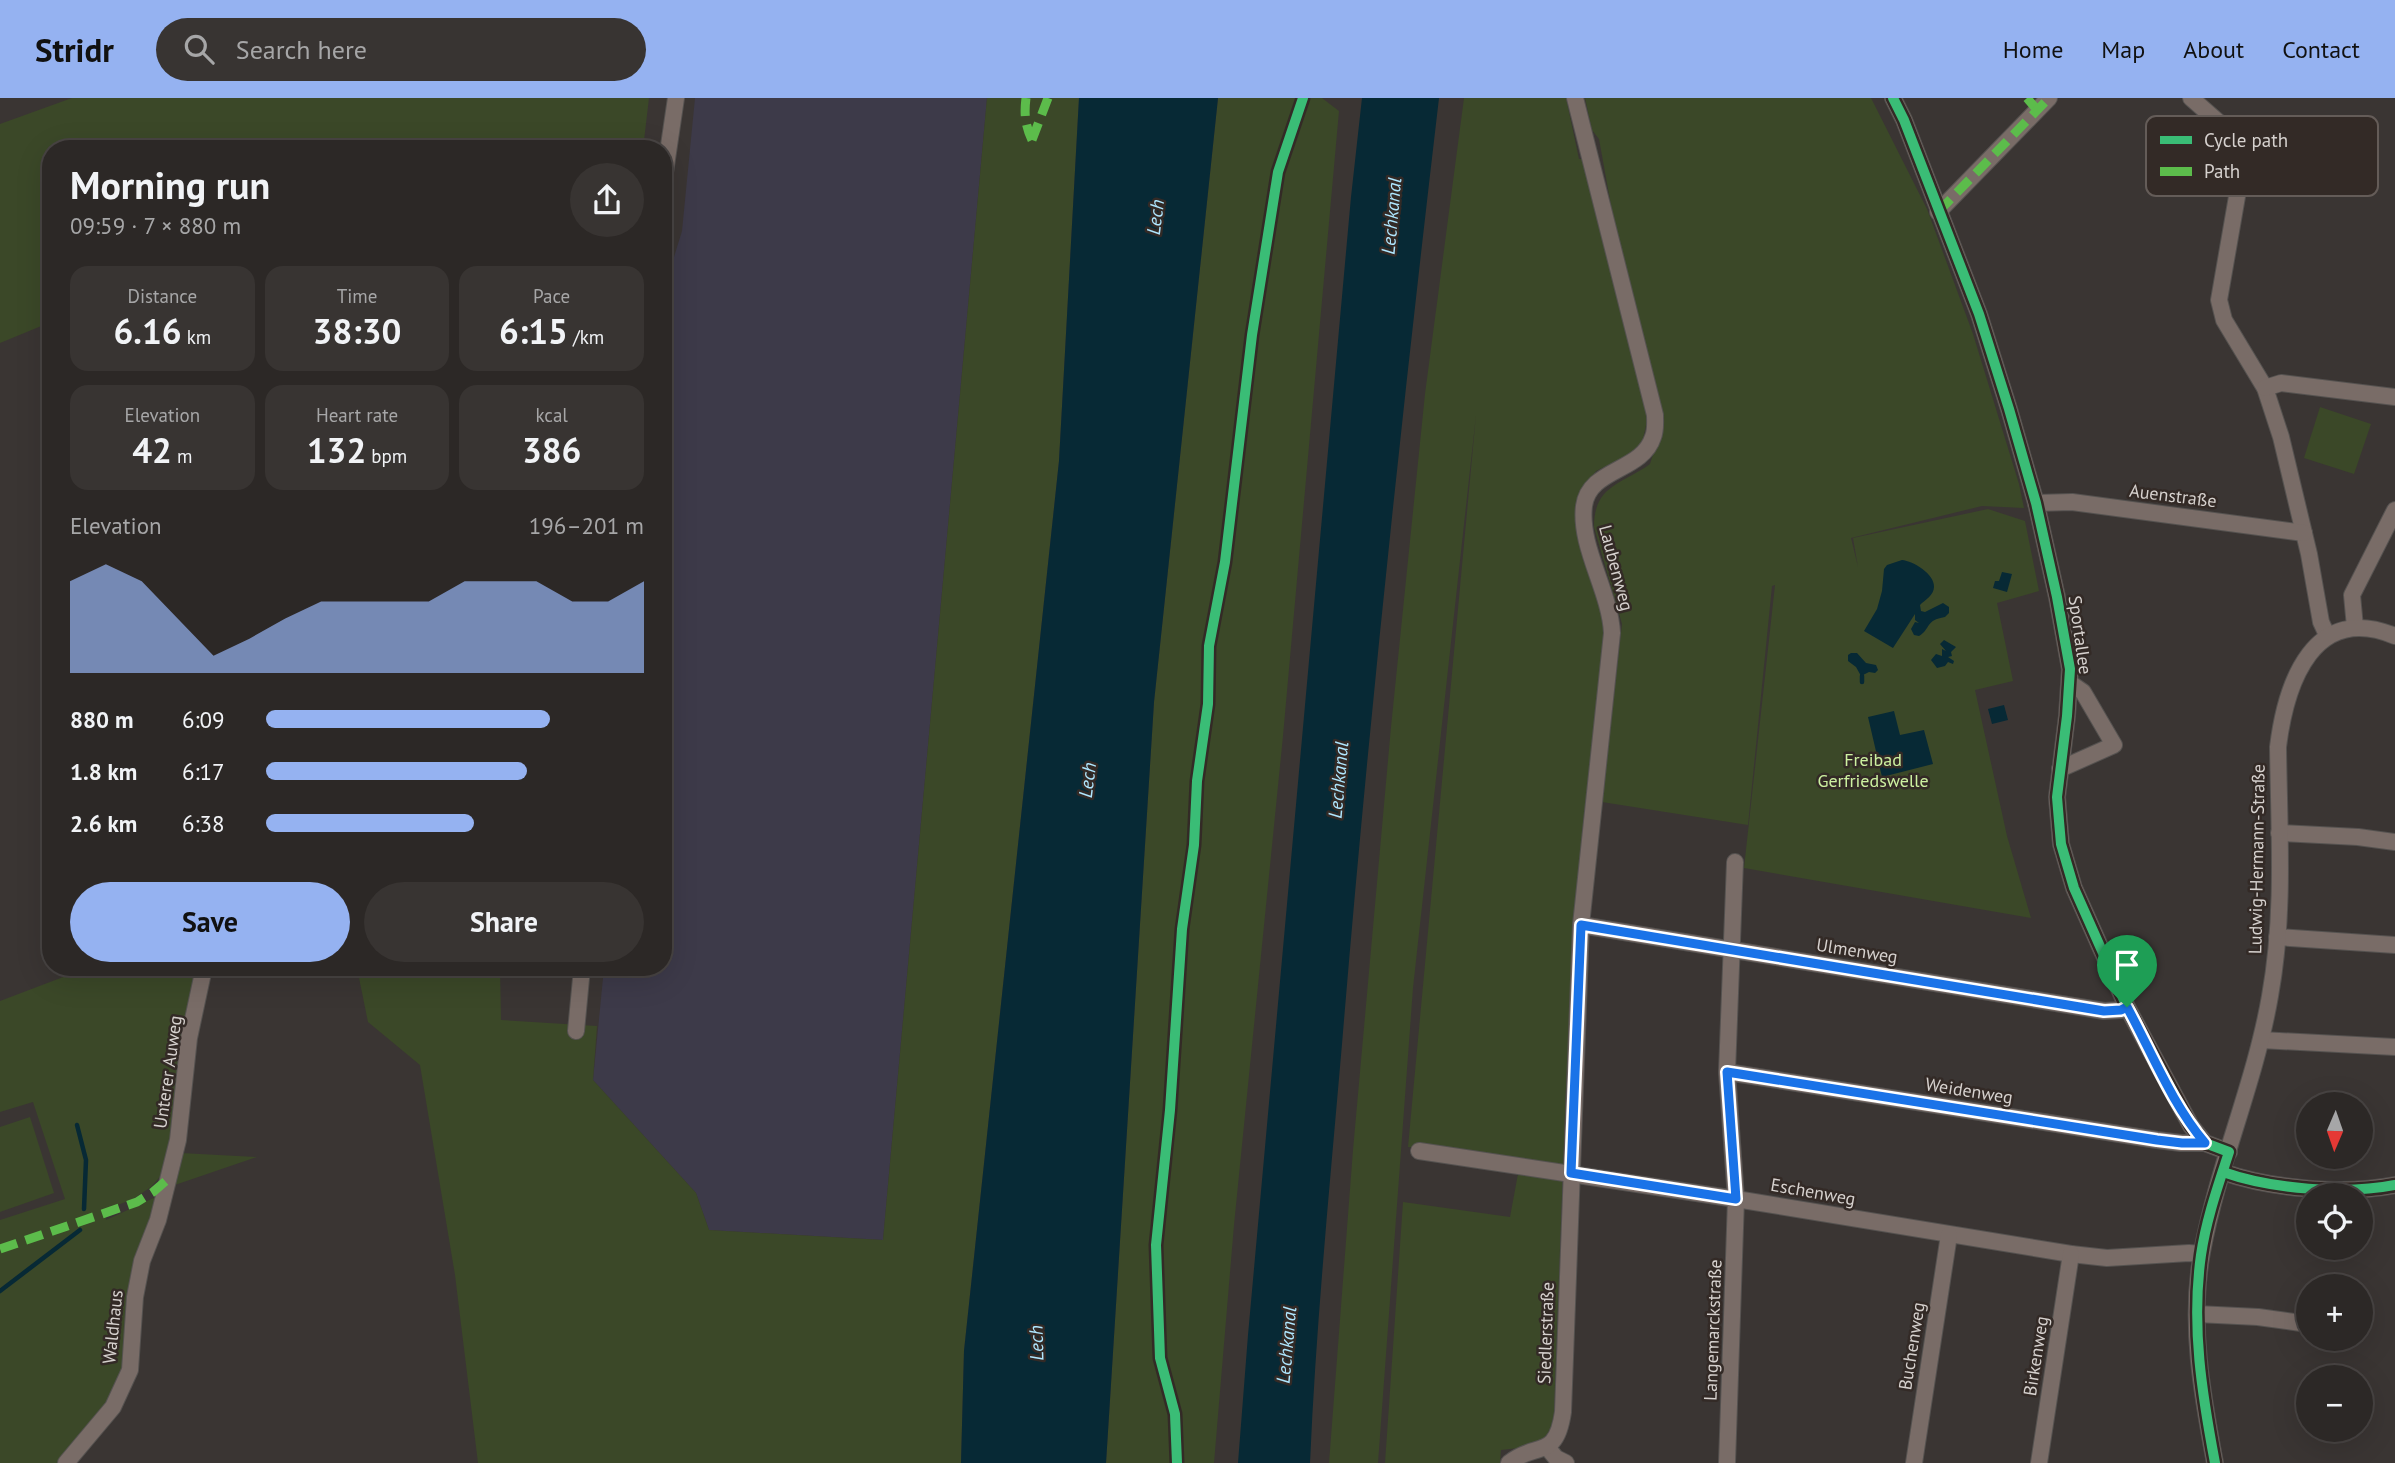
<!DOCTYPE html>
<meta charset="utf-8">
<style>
:root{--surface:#2c2826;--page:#383432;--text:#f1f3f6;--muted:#a6a6a7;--line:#484443;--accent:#95b2f1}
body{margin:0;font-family:"PT Sans",sans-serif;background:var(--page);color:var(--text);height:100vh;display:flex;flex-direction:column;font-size:26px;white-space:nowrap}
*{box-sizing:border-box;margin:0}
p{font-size:23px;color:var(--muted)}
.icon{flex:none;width:38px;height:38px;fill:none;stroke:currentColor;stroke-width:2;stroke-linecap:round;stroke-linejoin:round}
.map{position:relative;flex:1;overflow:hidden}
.details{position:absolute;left:42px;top:42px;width:630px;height:836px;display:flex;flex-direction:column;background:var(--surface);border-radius:28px;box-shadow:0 7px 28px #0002,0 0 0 2px var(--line)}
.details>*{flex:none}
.needle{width:46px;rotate:182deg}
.fabs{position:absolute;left:2296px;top:994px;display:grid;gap:14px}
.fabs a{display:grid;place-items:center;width:77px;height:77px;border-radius:50%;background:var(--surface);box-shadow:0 7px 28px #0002,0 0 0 2px var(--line);font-size:35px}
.pin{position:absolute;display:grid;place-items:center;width:60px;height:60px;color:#fff;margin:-72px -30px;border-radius:50% 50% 50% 0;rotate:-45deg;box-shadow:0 0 7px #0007}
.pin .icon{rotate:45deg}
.round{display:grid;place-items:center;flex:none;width:74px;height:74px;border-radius:37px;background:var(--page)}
.summary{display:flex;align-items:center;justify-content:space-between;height:119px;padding:0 28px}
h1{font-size:38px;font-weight:800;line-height:52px}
.figures{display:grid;grid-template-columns:repeat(3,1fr);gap:10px;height:119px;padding:7px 28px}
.figures div{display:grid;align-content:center;border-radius:18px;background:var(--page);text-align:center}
.figures b{font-size:35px;font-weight:800}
.figures small{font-size:19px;font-weight:400}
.figures p{font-size:19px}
.chart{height:196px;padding:14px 28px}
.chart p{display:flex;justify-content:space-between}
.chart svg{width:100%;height:126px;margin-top:7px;fill:var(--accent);opacity:.7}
.button{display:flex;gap:14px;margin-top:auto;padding:14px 28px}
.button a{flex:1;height:80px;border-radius:42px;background:var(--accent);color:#111;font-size:28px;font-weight:800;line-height:80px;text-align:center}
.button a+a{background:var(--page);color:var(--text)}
ul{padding:0 28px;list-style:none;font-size:23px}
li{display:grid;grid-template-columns:112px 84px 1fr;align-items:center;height:52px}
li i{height:18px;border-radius:9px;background:var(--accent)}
header{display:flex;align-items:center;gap:42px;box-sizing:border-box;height:98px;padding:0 35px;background:var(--accent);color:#111}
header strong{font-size:33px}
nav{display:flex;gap:38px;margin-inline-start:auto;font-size:24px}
.search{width:490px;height:63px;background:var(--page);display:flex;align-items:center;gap:18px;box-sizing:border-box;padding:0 24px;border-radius:38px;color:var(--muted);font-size:26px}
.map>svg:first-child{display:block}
.commercial{fill:#3d3a49}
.green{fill:#3b4828}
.water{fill:#072935}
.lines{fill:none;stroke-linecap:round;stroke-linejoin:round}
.stream{stroke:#072935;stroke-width:4.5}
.minor-casing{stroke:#555250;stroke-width:18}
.minor{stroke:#796c67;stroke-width:16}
.quiet{stroke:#5cbc4b;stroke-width:9;stroke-dasharray:18 9;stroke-linecap:butt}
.cycleway-casing{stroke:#332a26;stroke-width:15}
.cycleway{stroke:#3abd76;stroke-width:10}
.route-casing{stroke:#fff;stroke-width:14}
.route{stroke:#1a73e8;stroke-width:9}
.labels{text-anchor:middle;stroke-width:5;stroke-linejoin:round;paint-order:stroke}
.street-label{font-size:18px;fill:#d6d1ce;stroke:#332a26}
.park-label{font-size:18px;fill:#cdf1a1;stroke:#332a26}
.water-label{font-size:19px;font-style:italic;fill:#afe7ff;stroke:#332a26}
.key{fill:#332a26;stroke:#645c58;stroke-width:2}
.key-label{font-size:19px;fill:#d6d1ce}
</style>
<header>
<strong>Stridr</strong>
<div class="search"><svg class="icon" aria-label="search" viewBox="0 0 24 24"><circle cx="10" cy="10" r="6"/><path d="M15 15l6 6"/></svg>Search here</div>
<nav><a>Home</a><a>Map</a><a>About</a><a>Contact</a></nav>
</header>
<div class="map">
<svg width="2395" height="1365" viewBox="0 0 2395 1365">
<rect width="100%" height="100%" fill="#3a3533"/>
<path class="commercial" d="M 695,0 L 987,0 L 883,1142 L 709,1132 L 696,1095 L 593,982 L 604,870 L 663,870 L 663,195 L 682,133 Z"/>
<g class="green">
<path d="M 72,0 L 649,0 L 643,51 L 51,51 L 51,224 L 0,245 L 0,26 Z"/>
<path d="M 987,0 L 1079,0 L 1059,363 L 964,1253 L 961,1365 L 478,1365 L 455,1177 L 420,967 L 368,924 L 357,870 L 500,870 L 501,922 L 597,928 L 593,982 L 696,1095 L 709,1132 L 883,1142 Z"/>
<path d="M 1218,0 L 1322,0 L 1339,13 L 1283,638 L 1234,1127 L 1214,1365 L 1106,1365 L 1154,604 Z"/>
<path d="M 1464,0 L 1566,0 L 1579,61 L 1583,61 L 1648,319 L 1642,345 L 1629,357 L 1596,373 L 1578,399 L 1576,411 L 1581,439 L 1606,522 L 1607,546 L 1584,715 L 1578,781 L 1566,988 L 1554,1314 C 1550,1349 1530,1349 1501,1352 L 1500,1365 L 1385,1365 L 1403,1104 L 1510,1119 L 1520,1065 L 1408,1049 L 1476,317 L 1413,890 L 1378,1365 L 1329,1365 L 1353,1052 L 1391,629 L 1425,296 Z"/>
<path d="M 1585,0 L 1871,0 L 1927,111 L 1973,236 L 2019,386 L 2024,410 L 1982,408 L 1851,440 L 1858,469 L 1853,440 L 1988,411 L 2025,423 L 2039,493 L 1997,505 L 2013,583 L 1975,592 L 2007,738 L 2031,820 L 1744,770 L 1775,487 L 1772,488 L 1748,727 L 1602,704 L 1622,526 L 1594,429 C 1594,387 1621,387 1650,366 L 1655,350 L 1599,41 L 1592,32 Z"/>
<path d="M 2320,309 L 2371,326 L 2354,376 L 2304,360 Z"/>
<path d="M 87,870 L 199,870 L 174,1042 L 164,1074 L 151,1089 L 133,1101 L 105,1112 L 106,1122 L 158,1098 L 125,1273 L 109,1308 L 60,1365 L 0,1365 L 0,1122 L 65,1101 L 33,1004 L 0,1014 L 0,903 Z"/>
<path d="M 30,1019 L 54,1095 L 0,1114 L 0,1029 Z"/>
<path d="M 181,1055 L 257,1059 L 169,1089 Z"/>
</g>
<g class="water">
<path d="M 1079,0 L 1218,0 L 1154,604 L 1106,1365 L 961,1365 L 964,1253 L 1059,363 Z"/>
<path d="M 1362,0 L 1439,0 C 1402,315 1368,630 1342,946 C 1330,1086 1316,1225 1310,1365 L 1238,1365 L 1248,1237 L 1351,99 Z"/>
<path d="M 1902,462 C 1913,463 1935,476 1934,489 C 1934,497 1925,502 1920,507 L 1921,513 L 1925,514 L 1943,505 L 1949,509 L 1949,515 L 1945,519 C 1925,522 1931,531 1919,538 L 1914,537 L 1911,531 L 1915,524 L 1919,525 L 1915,522 L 1915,516 L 1893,550 L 1864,533 L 1877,511 L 1882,493 L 1884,471 L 1887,467 Z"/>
<path d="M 2002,474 L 2012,476 L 2007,494 L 1993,490 L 1995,483 L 1999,483 Z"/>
<path d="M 1944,542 L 1956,549 L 1951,554 L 1952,558 L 1948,559 L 1954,563 L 1953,566 L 1948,564 L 1945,568 L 1937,570 L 1931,562 L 1936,556 L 1942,558 L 1942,551 L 1946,553 L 1940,546 Z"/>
<path d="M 1851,555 L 1857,555 L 1866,565 L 1876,567 L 1878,572 L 1875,575 L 1869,574 L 1861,578 L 1856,569 L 1848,563 L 1848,557 Z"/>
<path d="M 2004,607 L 2008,622 L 1992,626 L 1988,611 Z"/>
<path d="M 1894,613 L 1900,637 L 1924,632 L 1933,666 L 1882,679 L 1868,619 Z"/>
</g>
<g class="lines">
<g class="stream">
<path d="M 1862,584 L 1862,578"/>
<path d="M 77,1027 L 86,1062 L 84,1111"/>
<path d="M 0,1193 L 80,1132"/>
</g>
<g class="minor-casing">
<g id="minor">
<path d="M 1893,0 L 1904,22 L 1979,216 L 2009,311 L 2036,405 L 2057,499 L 2070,571 L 2067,618 L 2057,699 L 2059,723 L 2061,746 L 2074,790 L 2127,909 L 2191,1028 L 2205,1045 L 2229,1054"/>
<path d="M 2191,0 L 2240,43 L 2243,64 L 2219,202 L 2224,222 L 2265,290 L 2281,339 L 2309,456 L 2321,524 L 2327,537"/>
<path d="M 663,88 L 676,0"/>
<path d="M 1938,114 L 2049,0"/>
<path d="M 2265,290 L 2281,285 L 2395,299"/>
<path d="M 2036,405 L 2072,404 L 2304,435"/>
<path d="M 2355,529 L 2352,497 L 2395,412"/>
<path d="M 2060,671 L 2114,647 L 2083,594 L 2070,585"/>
<path d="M 2279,735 L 2358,739 L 2395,744"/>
<path d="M 1581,827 L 2104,913 L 2121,912 L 2127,909"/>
<path d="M 2277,839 L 2395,847"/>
<path d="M 576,933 L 582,870"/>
<path d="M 2261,942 L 2395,949"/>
<path d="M 1727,974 L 2157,1042 L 2181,1045 L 2205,1045"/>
<path d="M 1419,1053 L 1736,1101 L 2071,1156 L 2107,1160 L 2189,1155 L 2201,1156"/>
<path d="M 2223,1074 C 2271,1091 2345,1097 2395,1087"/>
<path d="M 2197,1216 L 2258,1219 L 2308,1226"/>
<path d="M 1547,1349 L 1556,1360 L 1566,1365"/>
<path d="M 66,1365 L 113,1309 L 130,1272 L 135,1199 L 142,1163 L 158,1122 L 178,1042 L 189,940 L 204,870"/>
<path d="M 1509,1365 C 1536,1343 1556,1363 1563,1314 L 1581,827 L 1612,535 C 1610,493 1579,449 1584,408 C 1589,370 1642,374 1653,339 C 1656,332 1655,324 1655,317 L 1575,0"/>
<path d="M 1727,1365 L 1736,1101 L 1727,974 L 1735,764"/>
<path d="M 1914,1365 L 1949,1137"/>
<path d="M 2039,1365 L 2071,1156"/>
<path d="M 2215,1365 C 2202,1296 2189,1225 2202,1154 C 2218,1067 2255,985 2270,898 C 2285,816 2279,732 2278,649 C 2286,584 2314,504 2395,538"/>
</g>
</g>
<use href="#minor" class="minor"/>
<g class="quiet">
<path d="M 1026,0 C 1024,16 1025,27 1032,42"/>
<path d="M 2027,0 L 2038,13"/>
<path d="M 1032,42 L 1048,0"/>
<path d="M 1938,114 L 2049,0"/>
<path d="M 0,1151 L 137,1104 L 153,1094 L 167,1082"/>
</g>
<g class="cycleway-casing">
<g id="cycleway">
<path d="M 1893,0 L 1904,22 L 1979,216 L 2009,311 L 2036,405 L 2057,499 L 2070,571 L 2067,618 L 2057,699 L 2059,723 L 2061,746 L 2074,790 L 2127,909 L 2191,1028 L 2205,1045 L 2229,1054 C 2218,1088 2206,1122 2201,1157 C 2191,1228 2202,1296 2215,1365"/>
<path d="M 2223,1074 C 2271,1091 2345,1097 2395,1087"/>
<path d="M 1177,1365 L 1175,1316 L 1160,1260 L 1156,1147 L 1170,1012 L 1182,831 L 1194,747 L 1197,683 L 1208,606 L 1209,548 L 1225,464 L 1252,237 L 1278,74 L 1303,0"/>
</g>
</g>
<use href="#cycleway" class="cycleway"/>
</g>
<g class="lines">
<g class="route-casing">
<path id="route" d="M 1581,827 L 2104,913 L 2121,912 L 2127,909 C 2152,955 2172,1006 2205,1045 L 2182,1045 L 2157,1042 L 1727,974 L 1736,1101 L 1571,1075 Z"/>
</g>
<use href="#route" class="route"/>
</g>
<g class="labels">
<g class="street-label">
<text transform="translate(2173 398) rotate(7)" y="6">Auenstraße</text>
<text transform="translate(1616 470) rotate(75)" y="6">Laubenweg</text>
<text transform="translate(2080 537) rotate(82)" y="6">Sportallee</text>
<text transform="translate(2257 761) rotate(-89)" y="6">Ludwig-Hermann-Straße</text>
<text transform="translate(1857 853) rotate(9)" y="6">Ulmenweg</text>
<text transform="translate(168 974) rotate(-82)" y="6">Unterer Auweg</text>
<text transform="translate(1969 993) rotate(9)" y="6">Weidenweg</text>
<text transform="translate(1813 1094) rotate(10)" y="6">Eschenweg</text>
<text transform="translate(113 1229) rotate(-84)" y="6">Waldhaus</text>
<text transform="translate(1713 1232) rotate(-88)" y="6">Langemarckstraße</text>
<text transform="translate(1546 1235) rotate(-88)" y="6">Siedlerstraße</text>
<text transform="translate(1912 1248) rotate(-81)" y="6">Buchenweg</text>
<text transform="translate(2036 1258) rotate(-81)" y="6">Birkenweg</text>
</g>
<g class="park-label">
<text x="1873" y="668">Freibad<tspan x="1873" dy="21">Gerfriedswelle</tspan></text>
</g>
<g class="water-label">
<text transform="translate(1391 118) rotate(-85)" y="7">Lechkanal</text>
<text transform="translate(1155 119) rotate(-83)" y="7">Lech</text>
<text transform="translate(1087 682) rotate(-83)" y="7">Lech</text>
<text transform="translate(1338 682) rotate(-85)" y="7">Lechkanal</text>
<text transform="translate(1036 1245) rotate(-92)" y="7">Lech</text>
<text transform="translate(1286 1247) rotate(-85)" y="7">Lechkanal</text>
</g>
</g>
<rect x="2146" y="18" width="232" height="80" rx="10" class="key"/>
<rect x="2160" y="38" width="32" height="8" fill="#3abd76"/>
<rect x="2160" y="69" width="32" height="9" fill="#5cbc4b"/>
<g class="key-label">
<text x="2204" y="49">Cycle path</text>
<text x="2204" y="80">Path</text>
</g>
</svg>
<div class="fabs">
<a><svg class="needle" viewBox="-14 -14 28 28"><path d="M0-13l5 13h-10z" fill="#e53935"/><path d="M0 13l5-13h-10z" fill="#a6a6a7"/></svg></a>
<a><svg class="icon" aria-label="locate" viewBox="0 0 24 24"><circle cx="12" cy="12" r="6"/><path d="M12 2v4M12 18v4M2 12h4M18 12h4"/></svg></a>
<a>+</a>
<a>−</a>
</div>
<div class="pin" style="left:2127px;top:909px;background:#1e9e55"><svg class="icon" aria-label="arrive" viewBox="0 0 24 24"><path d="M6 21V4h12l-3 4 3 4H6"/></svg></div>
<section class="details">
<div class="summary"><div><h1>Morning run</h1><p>09:59 · 7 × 880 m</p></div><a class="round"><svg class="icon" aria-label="share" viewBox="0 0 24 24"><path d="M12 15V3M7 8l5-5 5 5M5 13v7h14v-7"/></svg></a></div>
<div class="figures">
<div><p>Distance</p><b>6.16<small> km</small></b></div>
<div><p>Time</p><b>38:30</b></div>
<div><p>Pace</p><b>6:15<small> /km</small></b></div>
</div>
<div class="figures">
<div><p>Elevation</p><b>42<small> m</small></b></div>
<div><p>Heart rate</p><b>132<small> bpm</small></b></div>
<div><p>kcal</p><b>386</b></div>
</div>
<div class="chart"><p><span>Elevation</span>196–201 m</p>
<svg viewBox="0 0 160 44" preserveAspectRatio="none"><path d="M0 44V12L10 6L20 12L30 25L40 38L50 32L60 25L70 19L80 19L90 19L100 19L110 12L120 12L130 12L140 19L150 19L160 12V44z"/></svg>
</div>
<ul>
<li><b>880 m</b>6:09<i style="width:75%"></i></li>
<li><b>1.8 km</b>6:17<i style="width:69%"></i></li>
<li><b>2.6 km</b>6:38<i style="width:55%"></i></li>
</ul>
<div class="button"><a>Save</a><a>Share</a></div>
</section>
</div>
